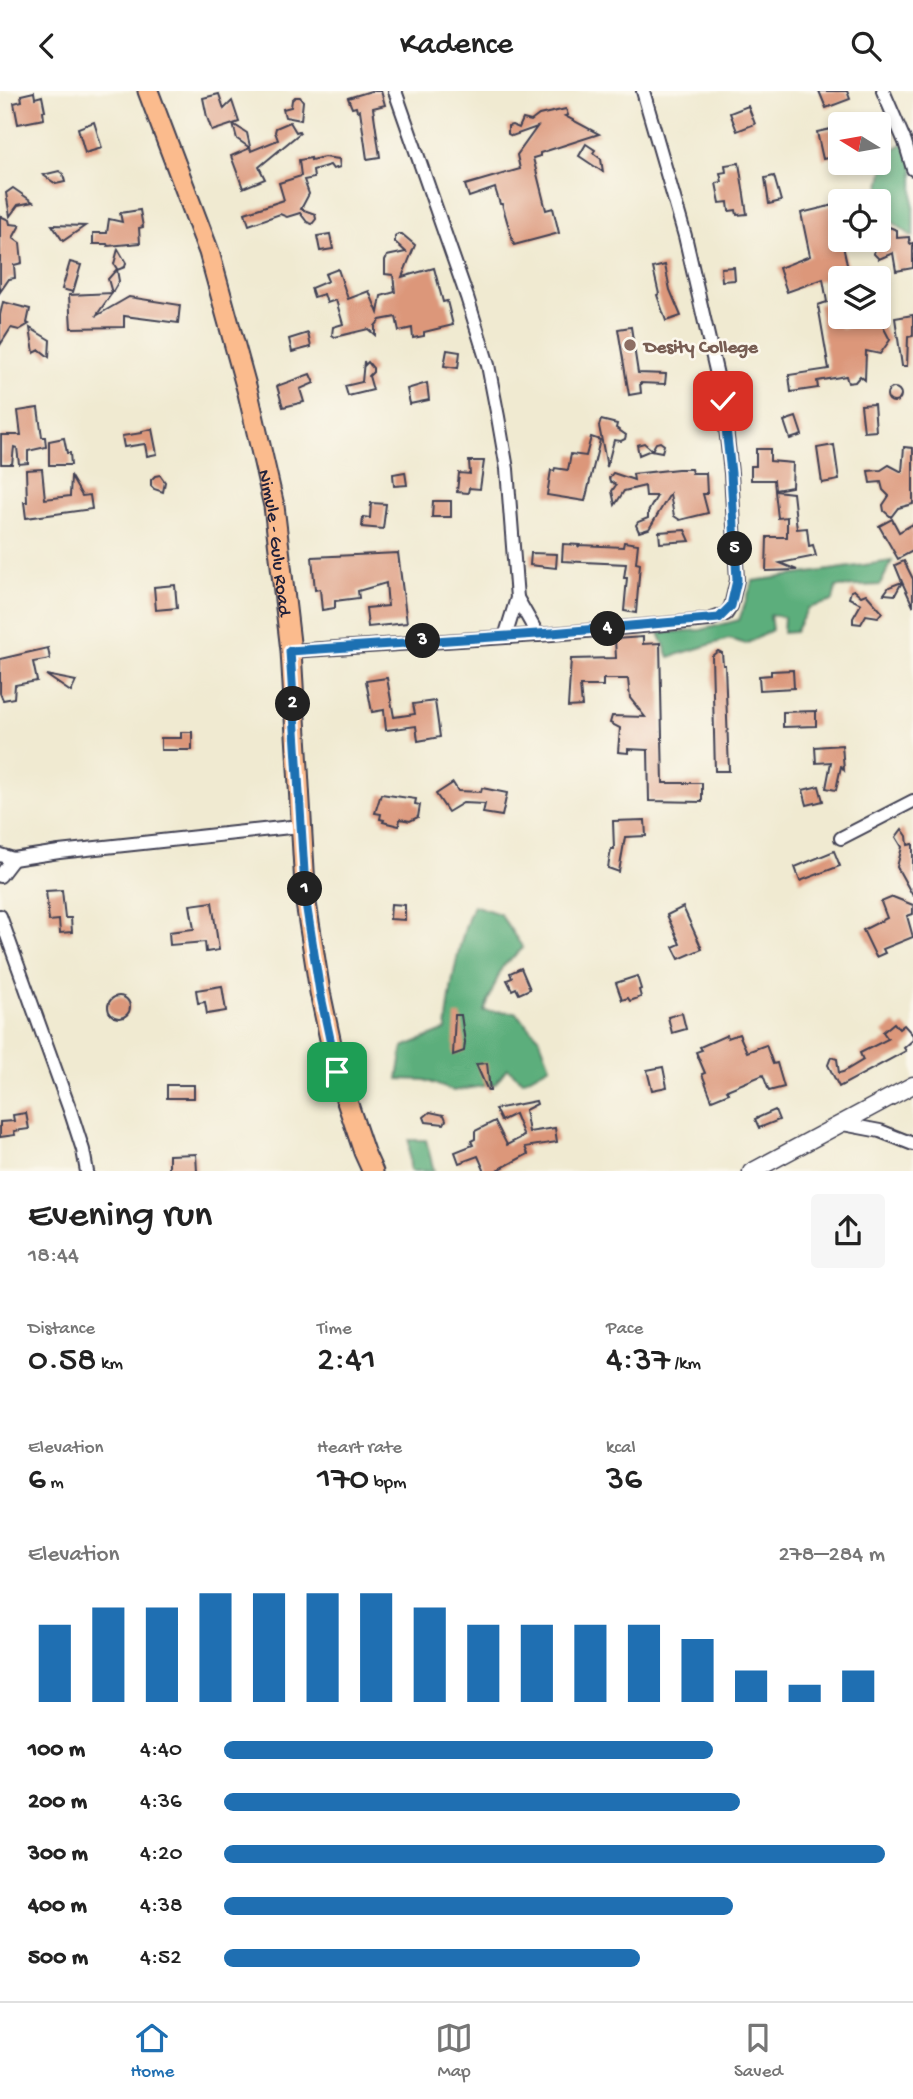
<!DOCTYPE html>
<meta charset="utf-8">
<style>
:root{--surface:#fff;--page:#f6f6f6;--text:#222;--muted:#767676;--line:#e0e0e0;--accent:#1f6fb2}
body{margin:0;font-family:"Gochi Hand",sans-serif;background:var(--page);color:var(--text);height:100vh;display:flex;flex-direction:column;font-size:26px;white-space:nowrap}
*{box-sizing:border-box;margin:0}
p{font-size:23px;color:var(--muted)}
.icon{flex:none;width:38px;height:38px;fill:none;stroke:currentColor;stroke-width:2;stroke-linecap:round;stroke-linejoin:round}
.map{position:relative;height:1080px;overflow:hidden}
.side{display:flex;flex-direction:column;background:var(--surface);flex:1}
.side>*{flex:none}
.needle{width:46px;rotate:281deg}
.controls{position:absolute;left:828px;top:21px;display:grid;gap:14px}
.controls a{display:grid;place-items:center;width:63px;height:63px;border-radius:7px;background:var(--surface);box-shadow:0 4px 10px #0003;font-size:35px}
.pin{position:absolute;display:grid;place-items:center;width:60px;height:60px;color:#fff;margin:-30px;border-radius:14px;box-shadow:0 4px 10px #0006}
.km{position:absolute;width:35px;height:35px;margin:-18px;border-radius:50%;background:#222;color:#fff;font-size:19px;line-height:35px;text-align:center}
.round{display:grid;place-items:center;flex:none;width:74px;height:74px;border-radius:7px;background:var(--page)}
.head{display:flex;align-items:center;justify-content:space-between;height:119px;padding:0 28px}
h1{font-size:38px;font-weight:600;line-height:52px}
.metrics{display:grid;grid-template-columns:repeat(3,1fr);gap:10px;height:119px;padding:7px 28px}
.metrics div{display:grid;align-content:center}
.metrics b{font-size:35px;font-weight:600}
.metrics small{font-size:19px;font-weight:400}
.metrics p{font-size:19px}
.chart{height:196px;padding:14px 28px}
.chart p{display:flex;justify-content:space-between}
.chart svg{width:100%;height:126px;margin-top:7px;stroke:var(--accent);stroke-width:6}
ul{padding:0 28px;list-style:none;font-size:23px}
li{display:grid;grid-template-columns:112px 84px 1fr;align-items:center;height:52px}
li i{height:18px;border-radius:9px;background:var(--accent)}
header{display:flex;justify-content:space-between;align-items:center;height:91px;padding:0 28px;background:var(--surface);font-size:32px;font-weight:600}
.dock{display:flex;justify-content:space-around;align-items:center;height:98px;border-top:2px solid var(--line);background:var(--surface);font-size:19px;color:var(--muted)}
.dock a{display:grid;justify-items:center;gap:4px}
.dock .on{color:var(--accent)}
.map>svg:first-child{display:block}
.forest{fill:#5cae7b;stroke:#3f685b;stroke-width:2}
.building{fill:#dc977a}
.lines{fill:none;stroke-linecap:round;stroke-linejoin:round}
.minor-casing{stroke:#414052;stroke-width:16}
.tertiary-casing{stroke:#414052;stroke-width:19}
.primary-casing{stroke:#414052;stroke-width:23}
.minor{stroke:#fff;stroke-width:12}
.tertiary{stroke:#fff;stroke-width:16}
.primary{stroke:#fbbb8d;stroke-width:19}
.route-casing{stroke:#fff;stroke-width:14}
.route{stroke:#1f6fb2;stroke-width:9}
.education-dot{fill:#8d6e63;stroke:#fbf7ec;stroke-width:2.5}
.labels{text-anchor:middle;stroke-width:5;stroke-linejoin:round;paint-order:stroke}
.education-label{font-size:19px;font-weight:bold;fill:#785e54;stroke:#fbf7ec;text-anchor:start}
.street-label{font-size:19px;fill:#22223b;stroke:#fbf7ec}
</style>
<header><svg class="icon" aria-label="back" viewBox="0 0 24 24"><path d="M15 5l-7 7 7 7"/></svg>Kadence<svg class="icon" aria-label="search" viewBox="0 0 24 24"><circle cx="10" cy="10" r="6"/><path d="M15 15l6 6"/></svg></header>
<div class="map">
<svg width="913" height="1081" viewBox="0 0 913 1081">
<rect width="100%" height="100%" fill="#fbf7ec"/>
<filter id="ink" filterUnits="userSpaceOnUse"><feTurbulence type="fractalNoise" baseFrequency=".0143" numOctaves="2"/><feDisplacementMap in="SourceGraphic" scale="14" xChannelSelector="R" yChannelSelector="G"/><feConvolveMatrix kernelMatrix="1 2 1 2 8 2 1 2 1" color-interpolation-filters="sRGB"/></filter>
<filter id="wash" filterUnits="userSpaceOnUse"><feTurbulence type="fractalNoise" baseFrequency=".00686" numOctaves="4" result="noise"/><feDisplacementMap in="SourceGraphic" scale="28" xChannelSelector="R" yChannelSelector="G"/><feGaussianBlur stdDeviation="1.57" result="paint"/><feColorMatrix in="noise" values="0 0 0 0 0 0 0 0 0 0 0 0 0 0 0 0 0 1.4 0 .05"/><feComposite in="paint" operator="in"/></filter>
<g filter="url(#wash)">
<rect width="100%" height="100%" fill="#f0ead1"/>
<g class="forest">
<path d="M 913,47 L 913,146 L 890,129 L 889,119 L 880,97 L 886,62 Z"/>
<path d="M 892,470 L 880,494 L 836,496 L 833,510 L 808,517 L 795,541 L 783,542 L 784,526 L 770,524 L 772,539 L 746,553 L 729,548 L 669,566 L 659,542 L 701,539 L 739,529 L 753,490 Z"/>
<path d="M 473,814 L 500,823 L 523,857 L 502,876 L 484,920 L 515,921 L 539,946 L 550,975 L 523,990 L 507,977 L 495,993 L 453,1000 L 425,989 L 398,988 L 403,956 L 446,939 C 450,896 457,855 473,814 Z"/>
<path d="M 409,1049 L 426,1049 L 434,1080 L 410,1080 Z"/>
</g>
<g id="blocks">
<g class="building">
<path d="M 371,0 L 381,0 L 385,14 L 373,17 L 380,66 L 367,68 L 360,19 L 357,20 L 356,16 L 352,17 L 348,7 Z"/>
<path d="M 819,0 L 847,0 L 850,8 L 826,17 Z"/>
<path d="M 34,1 L 35,7 L 42,5 L 45,20 L 43,20 L 44,28 L 18,33 L 14,12 L 22,10 L 21,4 Z"/>
<path d="M 219,3 L 224,18 L 232,10 L 239,31 L 233,33 L 247,42 L 251,60 L 278,49 L 275,41 L 276,37 L 290,31 L 296,41 L 299,40 L 300,42 L 259,76 L 265,88 L 243,97 L 231,65 L 250,57 L 237,48 L 233,33 L 212,40 L 207,26 L 203,7 Z"/>
<path d="M 295,6 L 300,6 L 303,10 L 301,29 L 285,26 L 283,18 L 291,16 L 292,9 Z"/>
<path d="M 748,15 L 755,33 L 737,40 L 730,22 Z"/>
<path d="M 566,18 L 568,24 L 565,25 L 599,43 L 540,62 L 540,65 L 533,67 L 546,119 L 553,117 L 559,142 L 514,154 L 502,113 L 500,113 L 495,97 L 469,106 L 465,94 L 520,78 L 517,64 L 537,36 L 512,45 L 508,43 L 508,35 L 512,34 L 519,37 L 523,28 L 531,30 L 539,24 Z"/>
<path d="M 94,31 L 102,57 L 85,62 L 78,37 Z"/>
<path d="M 831,38 L 837,65 L 823,68 L 817,41 Z"/>
<path d="M 586,53 L 595,59 L 593,62 L 601,68 L 603,81 L 579,65 Z"/>
<path d="M 324,66 L 339,68 L 340,76 L 333,78 L 330,74 L 313,79 L 314,87 L 304,89 L 309,103 L 301,118 L 315,123 L 316,128 L 312,133 L 307,131 L 300,122 L 287,126 L 280,123 L 249,134 L 245,122 L 284,109 L 279,92 L 301,85 L 299,69 L 311,67 L 311,69 Z"/>
<path d="M 739,72 L 747,123 L 737,124 L 736,119 L 729,120 L 728,111 L 720,112 L 716,92 L 722,91 L 720,82 L 726,81 L 725,74 Z"/>
<path d="M 59,80 L 63,83 L 65,91 L 56,93 L 43,84 Z"/>
<path d="M 774,85 L 781,110 L 769,113 L 765,87 Z"/>
<path d="M 13,97 L 33,111 L 18,114 L 10,125 L 6,102 Z"/>
<path d="M 834,114 L 850,187 L 840,187 L 840,237 L 862,233 L 861,226 L 878,226 L 890,249 L 880,263 L 866,260 L 865,289 L 860,285 L 855,291 L 848,292 L 846,285 L 817,290 L 818,297 L 791,301 L 789,284 L 829,278 L 818,214 L 827,211 L 823,188 L 787,201 L 779,177 L 810,165 L 801,122 Z"/>
<path d="M 140,119 L 143,136 L 139,137 L 140,152 L 108,155 L 107,153 L 93,153 L 93,142 L 107,142 L 109,128 L 122,131 L 120,122 Z"/>
<path d="M 0,125 L 9,129 L 10,133 L 20,134 L 13,147 L 20,152 L 22,172 L 14,174 L 15,187 L 9,188 L 0,201 Z"/>
<path d="M 52,134 L 85,135 L 63,150 Z"/>
<path d="M 889,136 L 897,139 L 897,147 L 909,146 L 910,153 L 913,152 L 913,177 L 896,180 L 893,162 L 879,168 L 874,163 L 876,149 L 885,149 Z"/>
<path d="M 330,143 L 333,158 L 320,160 L 317,145 Z"/>
<path d="M 398,143 L 402,143 L 415,154 L 402,186 L 434,177 L 443,211 L 447,210 L 453,234 L 424,241 L 424,245 L 413,247 L 412,237 L 399,240 L 396,226 L 380,229 L 375,235 L 375,244 L 368,238 L 335,246 L 332,244 L 333,236 L 343,233 L 336,209 L 327,212 L 324,203 L 314,206 L 311,197 L 328,190 L 325,183 L 338,178 L 348,208 L 369,200 L 378,222 L 381,205 L 395,201 L 393,184 L 385,183 L 385,169 L 387,165 L 406,161 L 395,151 L 395,146 Z"/>
<path d="M 118,158 L 126,172 L 125,176 L 117,179 L 119,190 L 112,202 L 108,188 L 117,178 L 114,173 Z"/>
<path d="M 70,171 L 81,174 L 73,201 L 62,198 Z"/>
<path d="M 665,174 L 670,199 L 681,225 L 666,230 L 657,204 L 659,203 L 653,177 Z"/>
<path d="M 734,176 L 735,189 L 722,190 L 721,177 Z"/>
<path d="M 112,202 L 96,225 L 129,206 L 180,214 L 178,232 L 124,225 L 124,236 L 71,237 L 69,204 Z"/>
<path d="M 3,211 L 30,218 L 27,232 L 29,233 L 19,239 L 11,237 L 0,254 L 0,224 Z"/>
<path d="M 913,224 L 913,245 L 908,246 L 907,275 L 902,275 L 895,227 Z"/>
<path d="M 631,236 L 638,282 L 666,283 L 665,293 L 640,292 L 641,302 L 629,304 L 618,238 Z"/>
<path d="M 30,237 L 50,249 L 49,266 L 40,259 L 34,262 Z"/>
<path d="M 308,242 L 311,256 L 292,261 L 289,248 Z"/>
<path d="M 447,259 L 460,261 L 458,277 L 444,275 Z"/>
<path d="M 364,270 L 365,274 L 368,271 L 373,277 L 373,281 L 369,285 L 373,299 L 348,305 L 345,295 L 362,291 Z"/>
<path d="M 310,283 L 314,292 L 300,298 L 304,311 L 283,316 L 277,295 Z"/>
<path d="M 427,292 L 429,309 L 410,313 L 407,298 Z"/>
<circle cx="894" cy="304" r="7"/>
<path d="M 874,313 L 876,340 L 864,341 L 861,314 Z"/>
<path d="M 38,317 L 42,346 L 45,346 L 46,356 L 28,360 L 28,372 L 19,373 L 17,357 L 14,356 L 12,373 L 1,373 L 1,344 L 21,344 L 18,320 Z"/>
<path d="M 796,326 L 802,344 L 790,348 L 784,330 Z"/>
<path d="M 601,329 L 617,333 L 616,337 L 626,344 L 625,348 L 621,350 L 614,349 L 607,376 L 599,335 Z"/>
<path d="M 152,338 L 157,363 L 147,365 L 145,353 L 124,356 L 122,345 L 142,342 L 142,340 Z"/>
<path d="M 591,346 L 600,349 L 585,410 L 547,404 L 551,379 L 554,380 L 555,377 L 568,379 L 571,363 L 586,365 Z"/>
<path d="M 64,347 L 67,362 L 70,362 L 71,374 L 49,374 L 49,350 Z"/>
<path d="M 660,351 L 664,354 L 662,361 L 651,359 L 639,364 L 637,354 L 644,352 L 652,359 L 656,352 Z"/>
<path d="M 834,354 L 839,389 L 822,392 L 817,357 Z"/>
<path d="M 904,356 L 913,357 L 913,413 L 898,417 L 891,426 L 884,420 L 883,414 L 889,405 L 883,399 L 881,391 L 870,392 L 868,380 L 881,379 L 889,374 L 902,381 Z"/>
<path d="M 756,358 L 770,358 L 770,370 L 793,372 L 792,396 L 775,399 L 774,389 L 751,389 L 751,375 L 756,375 Z"/>
<path d="M 469,370 L 484,370 L 480,398 L 469,397 L 468,402 L 457,401 L 459,382 L 470,383 Z"/>
<path d="M 42,378 L 45,408 L 70,405 L 71,386 L 82,405 L 90,404 L 92,418 L 26,427 L 24,411 L 27,411 L 26,379 Z"/>
<path d="M 678,378 L 691,378 L 692,382 L 706,382 L 707,403 L 703,403 L 708,422 L 680,429 L 674,425 L 670,403 L 649,438 L 639,441 L 636,434 L 638,431 L 648,427 L 648,421 L 657,405 L 646,405 L 645,395 L 624,400 L 615,414 L 612,400 L 616,394 L 610,390 L 609,387 L 613,382 L 634,389 L 633,383 Z"/>
<path d="M 405,381 L 407,394 L 394,395 L 393,383 Z"/>
<path d="M 160,384 L 165,391 L 163,401 L 154,398 L 151,395 L 151,389 L 155,385 Z"/>
<path d="M 775,400 L 793,402 L 797,438 L 807,437 L 809,455 L 813,454 L 816,465 L 780,472 L 797,479 L 766,480 L 767,446 L 787,446 L 787,426 L 778,427 Z"/>
<path d="M 433,410 L 451,410 L 451,426 L 432,426 Z"/>
<path d="M 371,412 L 386,413 L 383,438 L 362,436 L 363,426 L 370,427 Z"/>
<path d="M 892,428 L 899,441 L 913,433 L 913,460 L 898,468 L 879,435 Z"/>
<path d="M 685,439 L 690,450 L 660,452 L 659,441 Z"/>
<path d="M 624,451 L 638,453 L 636,472 L 640,473 L 636,522 L 624,520 L 627,487 L 624,487 L 626,473 L 562,470 L 563,453 L 579,454 L 578,456 L 580,454 L 623,456 Z"/>
<path d="M 398,462 L 407,532 L 368,536 L 366,517 L 388,515 L 386,492 L 358,500 L 359,507 L 335,510 L 335,517 L 322,519 L 320,498 L 315,499 L 312,466 Z"/>
<path d="M 531,462 L 557,463 L 556,477 L 530,474 Z"/>
<path d="M 904,470 L 913,488 L 913,515 L 902,491 L 895,504 L 884,503 L 889,496 L 902,491 L 895,474 Z"/>
<path d="M 175,494 L 177,517 L 156,519 L 154,496 Z"/>
<path d="M 854,499 L 861,505 L 866,503 L 882,521 L 878,526 L 866,524 L 861,533 L 853,532 L 853,527 L 861,513 L 849,507 L 851,500 Z"/>
<path d="M 643,546 L 643,553 L 660,552 L 663,692 L 702,692 L 702,711 L 649,710 L 648,659 L 628,658 L 628,662 L 618,661 L 620,637 L 610,632 L 612,625 L 645,626 L 630,607 L 628,588 L 603,588 L 603,595 L 580,595 L 582,615 L 568,616 L 571,568 L 616,567 L 615,548 Z"/>
<path d="M 48,557 L 50,568 L 33,571 L 37,590 L 15,594 L 14,607 L 3,609 L 0,602 L 0,568 Z"/>
<path d="M 718,560 L 722,562 L 723,574 L 725,574 L 729,680 L 715,680 L 712,565 Z"/>
<path d="M 793,579 L 794,597 L 760,599 L 759,585 L 771,584 L 771,580 Z"/>
<path d="M 46,584 L 76,590 L 71,601 Z"/>
<path d="M 387,587 L 394,626 L 415,623 L 413,613 L 435,610 L 440,646 L 418,650 L 416,635 L 386,639 L 384,619 L 372,621 L 366,590 Z"/>
<path d="M 816,620 L 816,635 L 783,636 L 783,621 Z"/>
<path d="M 181,641 L 192,641 L 192,659 L 161,659 L 161,647 L 181,647 Z"/>
<path d="M 842,654 L 844,679 L 841,675 L 836,699 L 826,697 L 831,671 L 816,672 L 815,656 Z"/>
<path d="M 453,692 L 458,700 L 481,701 L 482,697 L 507,702 L 502,725 L 483,722 L 485,713 L 463,712 L 448,721 L 436,703 Z"/>
<path d="M 819,695 L 823,710 L 807,714 L 803,699 Z"/>
<path d="M 381,703 L 416,708 L 415,713 L 420,714 L 418,726 L 410,730 L 400,728 L 399,735 L 383,731 L 384,729 L 380,728 L 381,723 L 375,722 Z"/>
<path d="M 645,729 L 646,745 L 625,746 L 619,781 L 608,777 L 611,758 L 614,758 L 613,730 Z"/>
<path d="M 902,738 L 907,745 L 908,754 L 913,753 L 913,805 L 897,776 L 902,756 L 896,746 Z"/>
<path d="M 834,760 L 840,775 L 800,790 L 795,776 Z"/>
<path d="M 62,799 L 65,827 L 71,827 L 72,841 L 60,842 L 59,829 L 49,830 L 46,800 Z"/>
<path d="M 893,806 L 913,814 L 913,823 L 907,825 L 913,846 L 883,858 L 885,862 L 876,866 L 863,839 L 887,827 L 881,811 Z"/>
<path d="M 212,811 L 219,859 L 206,861 L 205,851 L 170,854 L 169,841 L 194,838 L 190,814 Z"/>
<path d="M 391,813 L 405,814 L 405,829 L 390,828 Z"/>
<path d="M 683,816 L 702,858 L 679,868 L 673,856 L 680,853 L 667,824 Z"/>
<path d="M 521,877 L 530,898 L 519,903 L 516,897 L 512,899 L 507,889 L 512,887 L 510,882 Z"/>
<path d="M 637,885 L 641,898 L 639,899 L 641,906 L 630,910 L 628,907 L 622,909 L 616,892 Z"/>
<path d="M 222,895 L 226,920 L 207,923 L 205,911 L 198,912 L 196,899 Z"/>
<circle cx="119" cy="916" r="11"/>
<path d="M 682,922 L 686,938 L 672,942 L 668,926 Z"/>
<path d="M 455,924 L 461,924 L 465,951 L 464,960 L 453,964 Z"/>
<path d="M 894,932 L 899,938 L 904,934 L 913,944 L 913,949 L 904,957 L 906,960 L 839,996 L 828,974 L 831,966 L 837,968 L 839,982 L 843,981 L 863,969 L 860,962 L 888,948 L 883,941 Z"/>
<path d="M 739,943 L 747,961 L 766,954 L 773,973 L 777,972 L 784,996 L 769,1000 L 763,984 L 727,999 L 729,1002 L 712,1009 L 702,983 L 705,982 L 696,961 L 702,959 L 700,956 L 727,944 L 728,947 Z"/>
<path d="M 487,972 L 490,1000 L 488,1000 L 476,973 Z"/>
<path d="M 663,976 L 667,996 L 652,999 L 647,979 Z"/>
<rect x="167" y="994" width="27" height="13"/>
<path d="M 536,1010 L 537,1013 L 525,1019 L 529,1041 L 555,1037 L 557,1051 L 525,1056 L 528,1063 L 494,1081 L 485,1081 L 478,1065 L 459,1072 L 455,1061 L 473,1054 L 471,1050 L 475,1048 L 475,1040 L 495,1030 L 507,1054 L 524,1045 L 515,1023 L 501,1030 L 495,1018 Z"/>
<path d="M 775,1019 L 779,1029 L 759,1037 L 755,1028 Z"/>
<path d="M 430,1021 L 444,1024 L 446,1029 L 444,1033 L 426,1031 L 424,1026 Z"/>
<path d="M 26,1022 L 29,1038 L 14,1040 L 15,1044 L 0,1046 L 0,1031 L 14,1030 L 13,1024 Z"/>
<path d="M 196,1063 L 197,1081 L 169,1081 L 169,1064 Z"/>
</g>
</g>
</g>
<g filter="url(#ink)">
<use href="#blocks" fill-opacity="0" stroke="#414052" stroke-width="2"/>
<g class="lines">
<g class="minor-casing">
<g id="minor">
<path d="M 395,0 L 467,206 L 488,274 L 498,326 L 507,378 L 517,507 L 505,546"/>
<path d="M 883,0 L 905,51 L 913,78"/>
<path d="M 517,507 L 538,544"/>
<path d="M 291,560 L 552,543 L 709,529 L 726,523 L 731,515 L 737,489 L 731,382 L 723,310 L 685,145 L 643,0"/>
<path d="M 841,747 L 913,710"/>
<path d="M 0,764 L 13,768 L 59,761 L 300,735"/>
<path d="M 0,785 L 13,768"/>
<path d="M 0,825 L 71,1022 L 83,1059 L 87,1081"/>
<path d="M 843,1033 L 880,1040 L 913,1053"/>
</g>
</g>
<g class="tertiary-casing">
<path id="tertiary" d="M 751,1081 L 913,994"/>
</g>
<g class="primary-casing">
<g id="primary">
<path id="s1" d="M 148,0 L 209,161 L 248,302 L 274,415 L 291,560 L 306,812 L 320,901 L 337,981 L 364,1061 L 373,1081"/>
</g>
</g>
<use href="#minor" class="minor"/>
<use href="#tertiary" class="tertiary"/>
<use href="#primary" class="primary"/>
</g>
</g>
<g class="lines" filter="url(#ink)">
<g class="route-casing">
<path id="route" d="M 337,981 L 320,901 L 306,812 L 290,560 L 552,542 L 719,527 L 731,515 L 737,489 L 731,382 L 723,310"/>
</g>
<use href="#route" class="route"/>
</g>
<circle class="education-dot" cx="630" cy="254" r="7"/>
<g class="labels">
<g class="education-label">
<text x="644" y="261">Desity College</text>
</g>
<g class="street-label">
<text dy="7" stroke="none"><textPath href="#s1" startOffset="471">Nimule - Gulu Road</textPath></text>
</g>
</g>
</svg>
<div class="controls">
<a><svg class="needle" viewBox="-14 -14 28 28"><path d="M0-13l5 13h-10z" fill="#e53935"/><path d="M0 13l5-13h-10z" fill="#767676"/></svg></a>
<a><svg class="icon" aria-label="locate" viewBox="0 0 24 24"><circle cx="12" cy="12" r="6"/><path d="M12 2v4M12 18v4M2 12h4M18 12h4"/></svg></a>
<a><svg class="icon" aria-label="layers" viewBox="0 0 24 24"><path d="M12 4l9 5-9 5-9-5zM3 14l9 5 9-5"/></svg></a>
</div>
<div class="pin" style="left:337px;top:981px;background:#1e9e55"><svg class="icon" aria-label="arrive" viewBox="0 0 24 24"><path d="M6 21V4h12l-3 4 3 4H6"/></svg></div>
<div class="pin" style="left:723px;top:310px;background:#d93025"><svg class="icon" aria-label="check" viewBox="0 0 24 24"><path d="M5 12l5 5 9-10"/></svg></div>
<b class="km" style="left:305px;top:798px">1</b>
<b class="km" style="left:293px;top:613px">2</b>
<b class="km" style="left:423px;top:550px">3</b>
<b class="km" style="left:608px;top:538px">4</b>
<b class="km" style="left:735px;top:458px">5</b>
</div>
<section class="side">
<div class="head"><div><h1>Evening run</h1><p>18:44</p></div><a class="round"><svg class="icon" aria-label="share" viewBox="0 0 24 24"><path d="M12 15V3M7 8l5-5 5 5M5 13v7h14v-7"/></svg></a></div>
<div class="metrics">
<div><p>Distance</p><b>0.58<small> km</small></b></div>
<div><p>Time</p><b>2:41</b></div>
<div><p>Pace</p><b>4:37<small> /km</small></b></div>
</div>
<div class="metrics">
<div><p>Elevation</p><b>6<small> m</small></b></div>
<div><p>Heart rate</p><b>170<small> bpm</small></b></div>
<div><p>kcal</p><b>36</b></div>
</div>
<div class="chart"><p><span>Elevation</span>278–284 m</p>
<svg viewBox="0 0 160 44" preserveAspectRatio="none"><path d="M5 44V17M15 44V11M25 44V11M35 44V6M45 44V6M55 44V6M65 44V6M75 44V11M85 44V17M95 44V17M105 44V17M115 44V17M125 44V22M135 44V33M145 44V38M155 44V33"/></svg>
</div>
<ul>
<li><b>100 m</b>4:40<i style="width:74%"></i></li>
<li><b>200 m</b>4:36<i style="width:78%"></i></li>
<li><b>300 m</b>4:20<i style="width:100%"></i></li>
<li><b>400 m</b>4:38<i style="width:77%"></i></li>
<li><b>500 m</b>4:52<i style="width:63%"></i></li>
</ul>
</section>
<nav class="dock">
<a class="on"><svg class="icon" aria-label="home" viewBox="0 0 24 24"><path d="M3 11l9-7 9 7M6 9v11h12V9"/></svg>Home</a>
<a><svg class="icon" aria-label="map" viewBox="0 0 24 24"><path d="M3 6l6-2 6 2 6-2v14l-6 2-6-2-6 2zM9 4v14M15 6v14"/></svg>Map</a>
<a><svg class="icon" aria-label="saved" viewBox="0 0 24 24"><path d="M7 4h10v16l-5-4-5 4z"/></svg>Saved</a>
</nav>
